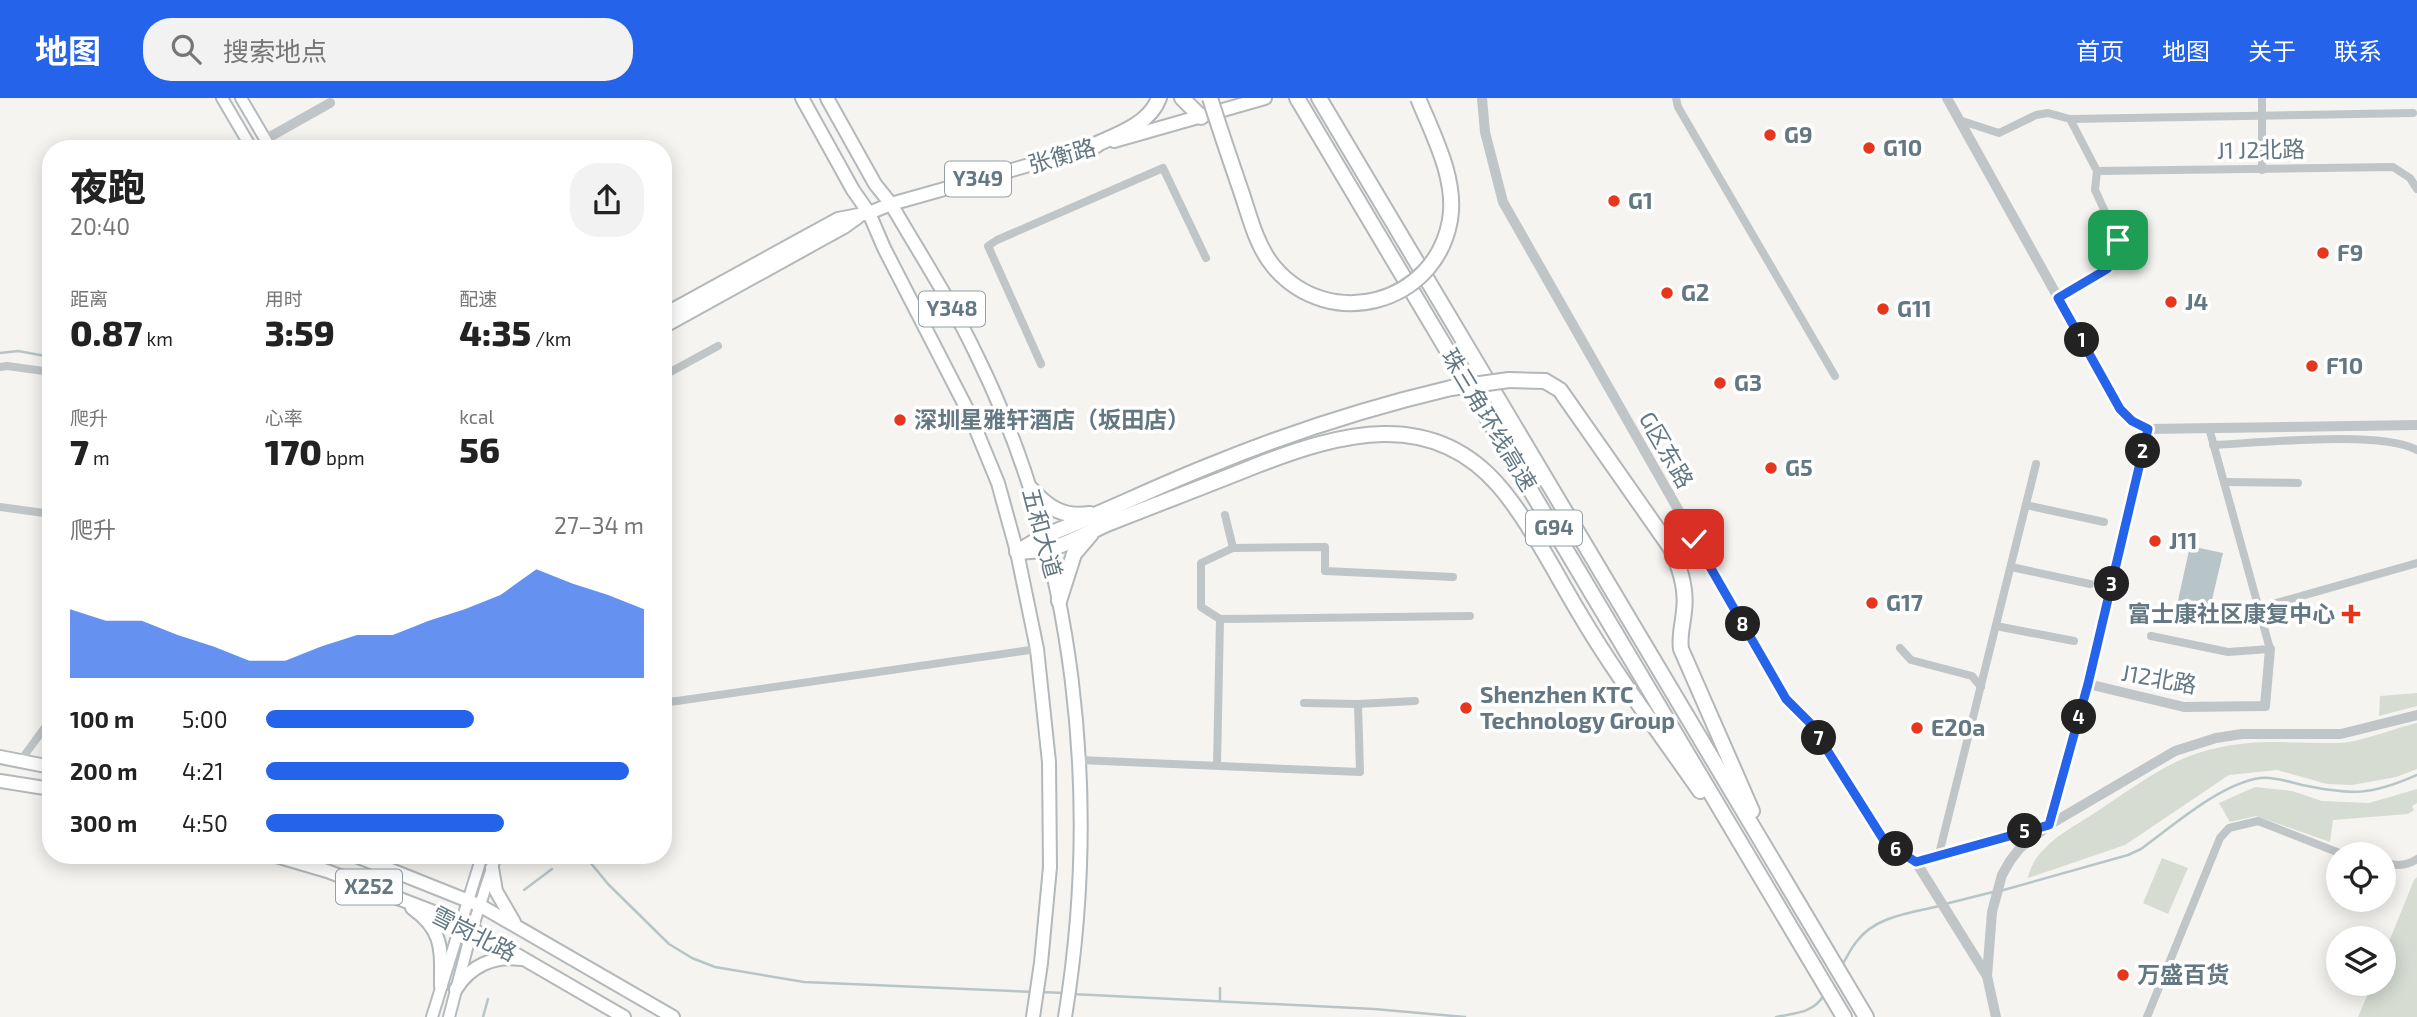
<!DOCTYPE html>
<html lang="zh">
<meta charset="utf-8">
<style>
:root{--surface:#fff;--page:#f2f2f2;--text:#222;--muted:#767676;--accent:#2563eb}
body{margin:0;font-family:"Exo 2","Noto Sans SC",sans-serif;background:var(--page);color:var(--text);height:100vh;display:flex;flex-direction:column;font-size:26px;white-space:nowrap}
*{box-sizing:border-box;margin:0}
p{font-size:23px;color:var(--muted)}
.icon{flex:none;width:38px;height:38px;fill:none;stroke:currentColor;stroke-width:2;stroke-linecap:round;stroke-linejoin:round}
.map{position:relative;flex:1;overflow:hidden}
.drawer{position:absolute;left:42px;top:42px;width:630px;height:724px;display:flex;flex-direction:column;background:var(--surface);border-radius:28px;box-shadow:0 4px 18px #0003}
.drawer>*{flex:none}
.buttons{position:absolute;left:2326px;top:744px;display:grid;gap:14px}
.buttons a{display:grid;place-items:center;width:70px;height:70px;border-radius:50%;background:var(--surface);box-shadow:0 4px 18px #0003;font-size:35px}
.pin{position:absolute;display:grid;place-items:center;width:60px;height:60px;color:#fff;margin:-30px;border-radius:14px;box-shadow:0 4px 10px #0006}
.km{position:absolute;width:35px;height:35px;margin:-18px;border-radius:50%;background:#222;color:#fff;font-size:19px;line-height:35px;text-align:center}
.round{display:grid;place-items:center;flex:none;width:74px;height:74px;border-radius:28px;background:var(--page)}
.summary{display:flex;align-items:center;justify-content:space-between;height:119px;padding:0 28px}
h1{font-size:38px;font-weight:800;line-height:52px}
.metrics{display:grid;grid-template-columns:repeat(3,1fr);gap:10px;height:119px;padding:7px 28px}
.metrics div{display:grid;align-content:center}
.metrics b{font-size:35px;font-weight:800}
.metrics small{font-size:19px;font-weight:400}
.metrics p{font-size:19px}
.chart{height:196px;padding:14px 28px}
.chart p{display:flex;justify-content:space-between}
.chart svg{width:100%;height:126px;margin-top:7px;fill:var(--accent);opacity:.7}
ul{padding:0 28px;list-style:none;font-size:23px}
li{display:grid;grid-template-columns:112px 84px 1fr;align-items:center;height:52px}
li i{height:18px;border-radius:9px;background:var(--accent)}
header{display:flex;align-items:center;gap:42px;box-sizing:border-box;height:98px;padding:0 35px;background:var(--accent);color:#fff}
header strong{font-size:33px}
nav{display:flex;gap:38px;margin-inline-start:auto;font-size:24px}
.search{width:490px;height:63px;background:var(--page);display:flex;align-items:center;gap:18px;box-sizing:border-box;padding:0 24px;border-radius:28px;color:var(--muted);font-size:26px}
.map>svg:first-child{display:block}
.green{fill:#d6dcd2}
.water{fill:#b7c5c8}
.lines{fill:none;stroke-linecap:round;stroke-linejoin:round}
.stream{stroke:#b7c5c8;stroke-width:2.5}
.secondary-casing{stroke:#b4babe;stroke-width:14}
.primary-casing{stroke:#b3b8bb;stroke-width:16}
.motorway-casing{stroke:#b3b7ba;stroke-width:18}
.minor{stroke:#c0c5c7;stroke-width:8}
.tertiary{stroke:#c0c5c7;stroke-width:10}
.secondary{stroke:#fff;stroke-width:10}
.primary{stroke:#fff;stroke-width:12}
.motorway{stroke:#fff;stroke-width:14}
.motorway-bridge-casing{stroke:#b3b7ba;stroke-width:18;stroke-linecap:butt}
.motorway-bridge{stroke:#fff;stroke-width:14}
.route-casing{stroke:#fff;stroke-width:14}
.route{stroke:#2563eb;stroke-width:9}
.poi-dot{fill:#e8361d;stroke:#fff;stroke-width:2.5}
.labels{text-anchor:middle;stroke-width:7;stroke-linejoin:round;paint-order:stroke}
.shield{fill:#fff;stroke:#92a0a8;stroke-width:2}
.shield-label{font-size:21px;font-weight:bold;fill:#637883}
.poi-label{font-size:23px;font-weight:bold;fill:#637883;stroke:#fff;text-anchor:start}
.street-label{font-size:23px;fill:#637883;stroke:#fff}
</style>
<header>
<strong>地图</strong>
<div class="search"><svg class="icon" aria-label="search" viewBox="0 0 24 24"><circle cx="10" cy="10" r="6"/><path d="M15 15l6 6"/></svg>搜索地点</div>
<nav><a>首页</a><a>地图</a><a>关于</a><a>联系</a></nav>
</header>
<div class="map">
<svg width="2417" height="919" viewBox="0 0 2417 919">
<rect width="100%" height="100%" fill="#f5f4f1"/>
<g class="green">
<path d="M 2417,595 L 2417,608 L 2379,618 L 2380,598 Z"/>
<path d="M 2417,625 L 2417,671 L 2396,679 L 2352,687 L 2327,686 L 2277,672 L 2229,677 L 2125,747 L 2028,780 C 2034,750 2066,733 2090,718 C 2129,693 2170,659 2217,650 C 2261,640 2296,646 2339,645 C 2361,644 2395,630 2417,625 Z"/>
<path d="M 2255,689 L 2292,693 L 2322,703 L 2369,705 L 2417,691 L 2417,705 L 2412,708 L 2414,712 L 2408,716 L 2333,722 L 2330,744 L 2256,718 L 2230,724 L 2219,705 Z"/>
<path d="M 2162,760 L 2188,770 L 2168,816 L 2143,805 Z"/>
<path d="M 2417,779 L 2417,919 L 2358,919 L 2372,886 L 2384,886 L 2384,856 L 2414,782 Z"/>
</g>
<path class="water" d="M 2190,448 L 2223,455 L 2207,523 L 2175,516 Z"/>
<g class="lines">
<g class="stream">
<path d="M 0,255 L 18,253 L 51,259"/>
<path d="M 585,758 L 608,786 L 669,846 L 692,860 L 715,869 L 804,884 L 1034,894"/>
<path d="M 524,792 L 552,771"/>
<path d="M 2000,793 L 2128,757 L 2141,751 C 2174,727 2220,686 2260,680 C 2273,678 2289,684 2302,687 C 2351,697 2370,698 2417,677"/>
<path d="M 1945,806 L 1993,794"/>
<path d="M 1842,867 C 1847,859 1851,850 1857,843 C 1876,818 1911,815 1939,808"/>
<path d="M 1040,894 L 1065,895"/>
<path d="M 1072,896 L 1374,911 L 1465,919"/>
<path d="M 1220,903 L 1220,890"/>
<path d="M 483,919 L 488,901"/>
<path d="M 1776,919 C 1797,915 1813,915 1824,897"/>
</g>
<g class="secondary-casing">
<g id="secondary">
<path d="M 222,0 L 252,51"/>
<path d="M 241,0 L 271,51"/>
<path d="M 432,919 L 482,758"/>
<path d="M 449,919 L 472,831 L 496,758"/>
</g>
</g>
<g class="primary-casing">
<g id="primary">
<path d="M 802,0 L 853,92 L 869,115 L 884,150 L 970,317 L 998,385 L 1017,454 L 1037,551 L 1049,664 L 1050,769 L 1041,865 L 1033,919"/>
<path d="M 827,0 L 875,86 L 891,106 C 920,156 952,205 977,258 C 1076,460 1101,698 1065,919"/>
<path d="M 1114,43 L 1265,0"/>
<path d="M 663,217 L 838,121 L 869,115 L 891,106 L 1097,48"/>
<path d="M 663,229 L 844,129 L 858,119"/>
<path d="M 0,659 L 51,669"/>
<path d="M 0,683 L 51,691"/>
<path d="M 276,758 L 327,773 L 460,824 L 624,919"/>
<path d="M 356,758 L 481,808 L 673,919"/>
<path d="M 492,770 L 496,793 L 514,824"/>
<path d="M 412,810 C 444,833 441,851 441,888"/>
<path d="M 456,891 C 470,868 494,857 521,861"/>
</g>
</g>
<g class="motorway-casing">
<g id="motorway">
<path d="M 1182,0 L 1201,19"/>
<path d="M 1297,0 L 1844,919"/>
<path d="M 1319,0 L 1866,919"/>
<path d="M 1088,50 C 1113,38 1149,28 1159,0"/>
<path d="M 1509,282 L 1545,283 L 1560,292 L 1670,449 C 1680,469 1687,490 1684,513 C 1683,526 1679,538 1681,551 L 1752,713"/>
<path d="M 1031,391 C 1048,410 1064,420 1090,416"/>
<path d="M 1022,451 L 1044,438 C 1101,416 1155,389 1211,367 C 1289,335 1370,309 1451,290"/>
<path d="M 1017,454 C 1028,453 1039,453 1049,451 C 1071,446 1091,432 1112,424 C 1160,405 1208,387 1255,368 C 1340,335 1431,309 1499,388 C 1530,424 1556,477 1581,518 C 1617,579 1660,635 1700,693"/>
<path d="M 1059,503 L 1074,456 L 1091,436"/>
</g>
</g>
<g class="minor">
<path d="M 1676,0 L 1678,9 L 1835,278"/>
<path d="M 2262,0 L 2262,72"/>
<path d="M 2070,21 L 2413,15"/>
<path d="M 1959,22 L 1999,35 L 2036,17 L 2048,15 L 2070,21 L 2097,73 L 2095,92 L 2118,142 L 2116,160 L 2107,171 L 2058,200"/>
<path d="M 2097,73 L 2393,69 L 2410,80 L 2417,91"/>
<path d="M 1041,266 L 988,148 L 997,142 L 1163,70 L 1206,160"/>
<path d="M 0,269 L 7,268 L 51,274"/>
<path d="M 663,278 L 718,248"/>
<path d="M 2213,347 C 2259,345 2381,332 2417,352"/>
<path d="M 2224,384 L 2298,385"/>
<path d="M 2026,407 L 2104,424"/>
<path d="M 0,409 L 44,415 L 51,410"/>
<path d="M 1233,450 L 1325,449 L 1325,473 L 1453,479"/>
<path d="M 2011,469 L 2090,486"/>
<path d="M 2259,510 L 2417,465"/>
<path d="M 1220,521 L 1201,509 L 1201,465 L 1233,450 L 1225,417"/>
<path d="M 1996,528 L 2074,543"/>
<path d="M 2151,538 L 2228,554 L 2270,551 L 2209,330"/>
<path d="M 1900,550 L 1911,562 L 1972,578 L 1981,589"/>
<path d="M 663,605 L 1037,551"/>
<path d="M 1358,606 L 1415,603"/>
<path d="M 21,662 L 51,621"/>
<path d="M 1079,662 L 1360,674 L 1358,606 L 1304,605"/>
<path d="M 1217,667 L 1220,521 L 1470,518"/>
<path d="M 1939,756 L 2036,366"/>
<path d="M 2384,765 C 2396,768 2406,768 2417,761"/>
<path d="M 2147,919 L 2220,740 L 2229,730 L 2258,723 L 2342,756"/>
</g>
<g class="tertiary">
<path d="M 1482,0 L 1485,34 L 1503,104 L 1786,601 L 1810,625 L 1885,744 L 1916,764 L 1987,878"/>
<path d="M 1947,0 L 2120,311 L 2132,323 L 2148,331 L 2417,327"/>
<path d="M 266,41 L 330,5"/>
<path d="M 2088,586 L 2184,609 L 2265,608 L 2270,551"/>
<path d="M 2049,727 L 2088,586 L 2148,331"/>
<path d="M 1916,764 L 2045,728"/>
<path d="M 1996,919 L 1987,878 L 1992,814 L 2002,777 L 2010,763 L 2020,750 L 2049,727 L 2175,653 L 2216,640 L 2242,636 L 2341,636 L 2417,617"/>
</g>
<use href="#secondary" class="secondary"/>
<use href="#primary" class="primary"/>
<use href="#motorway" class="motorway"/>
<g class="motorway-bridge-casing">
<g id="motorway-bridge">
<path d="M 1210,0 C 1220,32 1231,64 1242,96 C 1250,120 1257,149 1274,169 C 1329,234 1435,207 1450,122 C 1457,81 1433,37 1418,0"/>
<path d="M 1451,290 L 1509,282"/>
</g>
</g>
<use href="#motorway-bridge" class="motorway-bridge"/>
</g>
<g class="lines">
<g class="route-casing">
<path id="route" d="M 1694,441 L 1786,601 L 1810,625 L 1885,744 L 1916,764 L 2049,727 L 2088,586 L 2148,331 L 2132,323 L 2120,311 L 2058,200 L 2107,171 L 2116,160 L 2118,142"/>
</g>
<use href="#route" class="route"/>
</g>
<g class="poi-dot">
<circle cx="1770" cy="37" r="7"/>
<circle cx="1869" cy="50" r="7"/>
<circle cx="1614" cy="103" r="7"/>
<circle cx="2323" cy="155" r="7"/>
<circle cx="1667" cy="195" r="7"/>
<circle cx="2171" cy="204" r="7"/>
<circle cx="1883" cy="211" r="7"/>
<circle cx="2312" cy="268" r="7"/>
<circle cx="1720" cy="285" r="7"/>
<circle cx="900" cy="322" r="7"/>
<circle cx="1771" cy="370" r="7"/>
<circle cx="2155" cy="443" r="7"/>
<circle cx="1872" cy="505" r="7"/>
<path d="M2347.5 505.5h7v7h7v7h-7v7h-7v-7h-7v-7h7z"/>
<circle cx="1466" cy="610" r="7"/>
<circle cx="1917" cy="630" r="7"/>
<circle cx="2123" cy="877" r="7"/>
</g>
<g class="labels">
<g class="shield">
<rect x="945" y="63.5" width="66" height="35" rx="5"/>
<rect x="919" y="193.5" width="66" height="35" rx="5"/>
<rect x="1526" y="412.5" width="56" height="35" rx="5"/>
<rect x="336" y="771.5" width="66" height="35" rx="5"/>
</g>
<g class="shield-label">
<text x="978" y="88">Y349</text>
<text x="952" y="218">Y348</text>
<text x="1554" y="437">G94</text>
<text x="369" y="796">X252</text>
</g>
<g class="poi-label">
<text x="1784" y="45">G9</text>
<text x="1883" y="58">G10</text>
<text x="1628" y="111">G1</text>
<text x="2337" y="163">F9</text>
<text x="1681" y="203">G2</text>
<text x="2185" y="212">J4</text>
<text x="1897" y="219">G11</text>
<text x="2326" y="276">F10</text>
<text x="1734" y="293">G3</text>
<text x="914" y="330">深圳星雅轩酒店（坂田店）</text>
<text x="1785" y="378">G5</text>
<text x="2169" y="451">J11</text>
<text x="1886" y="513">G17</text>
<text x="2335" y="524" text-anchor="end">富士康社区康复中心</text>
<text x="1480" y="605">Shenzhen KTC<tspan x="1480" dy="26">Technology Group</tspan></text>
<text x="1931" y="638">E20a</text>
<text x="2137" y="885">万盛百货</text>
</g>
<g class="street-label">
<text transform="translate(2261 52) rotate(-1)" y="8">J1 J2北路</text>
<text transform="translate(1062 58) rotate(-16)" y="8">张衡路</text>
<text transform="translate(1489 322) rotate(59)" y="8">珠三角环线高速</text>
<text transform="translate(1666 352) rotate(60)" y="8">G区东路</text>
<text transform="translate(1042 435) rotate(75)" y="8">五和大道</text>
<text transform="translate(2159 581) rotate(10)" y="8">J12北路</text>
<text transform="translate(474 836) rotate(27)" y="8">雪岗北路</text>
</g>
</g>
</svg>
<div class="buttons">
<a><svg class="icon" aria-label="locate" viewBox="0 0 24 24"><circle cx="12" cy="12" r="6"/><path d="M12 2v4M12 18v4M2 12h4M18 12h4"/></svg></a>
<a><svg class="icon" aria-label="layers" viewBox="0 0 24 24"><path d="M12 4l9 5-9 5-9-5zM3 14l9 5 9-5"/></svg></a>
</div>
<div class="pin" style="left:2118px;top:142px;background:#1e9e55"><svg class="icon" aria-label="arrive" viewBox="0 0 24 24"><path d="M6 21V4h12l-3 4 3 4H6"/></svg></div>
<div class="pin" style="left:1694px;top:441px;background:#d93025"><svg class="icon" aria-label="check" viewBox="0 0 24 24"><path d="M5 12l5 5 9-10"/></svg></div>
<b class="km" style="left:2082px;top:242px">1</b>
<b class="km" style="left:2143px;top:353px">2</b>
<b class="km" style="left:2112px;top:486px">3</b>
<b class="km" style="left:2079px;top:619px">4</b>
<b class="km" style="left:2025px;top:733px">5</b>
<b class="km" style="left:1896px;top:751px">6</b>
<b class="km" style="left:1819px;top:640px">7</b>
<b class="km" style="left:1743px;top:526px">8</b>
<section class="drawer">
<div class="summary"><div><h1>夜跑</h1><p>20:40</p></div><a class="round"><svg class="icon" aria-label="share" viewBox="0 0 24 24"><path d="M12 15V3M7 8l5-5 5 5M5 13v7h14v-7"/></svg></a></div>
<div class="metrics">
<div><p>距离</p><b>0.87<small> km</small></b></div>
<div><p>用时</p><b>3:59</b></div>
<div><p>配速</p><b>4:35<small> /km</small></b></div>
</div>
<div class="metrics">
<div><p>爬升</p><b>7<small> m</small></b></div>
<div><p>心率</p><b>170<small> bpm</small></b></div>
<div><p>kcal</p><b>56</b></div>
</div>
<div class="chart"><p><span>爬升</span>27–34 m</p>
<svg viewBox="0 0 160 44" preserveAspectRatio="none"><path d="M0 44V20L10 24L20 24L30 29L40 33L50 38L60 38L70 33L80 29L90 29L100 24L110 20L120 15L130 6L140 11L150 15L160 20V44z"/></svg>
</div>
<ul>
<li><b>100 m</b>5:00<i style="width:55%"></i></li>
<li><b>200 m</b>4:21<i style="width:96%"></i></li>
<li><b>300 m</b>4:50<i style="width:63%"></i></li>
</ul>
</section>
</div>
